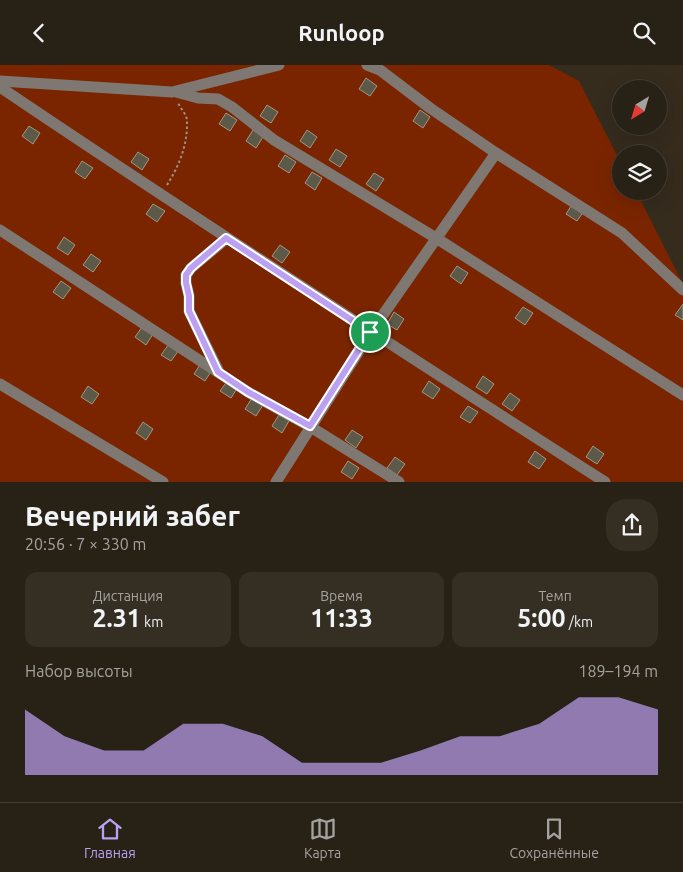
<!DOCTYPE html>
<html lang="ru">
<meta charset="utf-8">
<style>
:root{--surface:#282116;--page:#342e23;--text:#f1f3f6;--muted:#a5a3a1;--line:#443e35;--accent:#bca0f2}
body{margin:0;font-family:Ubuntu,sans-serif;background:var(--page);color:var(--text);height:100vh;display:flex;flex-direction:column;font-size:19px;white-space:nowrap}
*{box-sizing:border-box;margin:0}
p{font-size:16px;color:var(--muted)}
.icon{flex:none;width:28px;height:28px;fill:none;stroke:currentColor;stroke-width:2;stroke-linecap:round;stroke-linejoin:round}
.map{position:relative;height:417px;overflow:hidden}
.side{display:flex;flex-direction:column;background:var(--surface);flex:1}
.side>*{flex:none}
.needle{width:32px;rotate:218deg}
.buttons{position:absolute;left:612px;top:15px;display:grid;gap:10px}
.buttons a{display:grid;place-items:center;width:55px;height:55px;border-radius:50%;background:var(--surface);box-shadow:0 5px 20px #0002,0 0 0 1px var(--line);font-size:25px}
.pin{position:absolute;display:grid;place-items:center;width:42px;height:42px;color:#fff;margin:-21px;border:2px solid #fff;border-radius:50%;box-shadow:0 1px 5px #0007}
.round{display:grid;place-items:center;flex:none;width:52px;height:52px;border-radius:20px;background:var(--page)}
.summary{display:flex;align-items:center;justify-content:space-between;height:85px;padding:0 25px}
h1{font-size:28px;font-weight:700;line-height:38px}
.metrics{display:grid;grid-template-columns:repeat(3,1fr);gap:8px;height:85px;padding:5px 25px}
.metrics div{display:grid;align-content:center;border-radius:12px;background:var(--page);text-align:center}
.metrics b{font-size:25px;font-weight:700}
.metrics small{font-size:14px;font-weight:400}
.metrics p{font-size:14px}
.chart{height:140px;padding:10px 25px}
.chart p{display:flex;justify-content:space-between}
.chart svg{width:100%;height:90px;margin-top:5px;fill:var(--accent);opacity:.7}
header{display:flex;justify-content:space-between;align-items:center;height:65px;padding:0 25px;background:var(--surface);font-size:22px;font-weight:700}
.menu{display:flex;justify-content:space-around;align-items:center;height:70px;border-top:1px solid var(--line);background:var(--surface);font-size:14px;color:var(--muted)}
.menu a{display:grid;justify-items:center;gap:2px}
.menu .current{color:var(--accent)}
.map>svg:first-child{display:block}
.green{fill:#7a2500}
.building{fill:#5d5949;stroke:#9c9886}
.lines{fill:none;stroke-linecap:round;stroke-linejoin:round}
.path{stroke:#999287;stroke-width:2;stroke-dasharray:2.5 2.5;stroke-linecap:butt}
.minor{stroke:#7e7772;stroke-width:11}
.route-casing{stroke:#fff;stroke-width:10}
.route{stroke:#bca0f2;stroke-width:6}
</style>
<header><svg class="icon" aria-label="back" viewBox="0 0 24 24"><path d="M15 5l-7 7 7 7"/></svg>Runloop<svg class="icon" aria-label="search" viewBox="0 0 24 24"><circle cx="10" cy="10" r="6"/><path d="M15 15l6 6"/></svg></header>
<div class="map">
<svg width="683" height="417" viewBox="0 0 683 417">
<rect width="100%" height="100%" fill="#352c1e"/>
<path class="green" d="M 0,0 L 549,0 L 579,16 L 621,98 L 621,126 L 636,126 L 683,219 L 683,417 L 0,417 Z"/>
<g class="building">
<path d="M 366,13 L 377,21 L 370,31 L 359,24 Z"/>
<path d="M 267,40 L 278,47 L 271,58 L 260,51 Z"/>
<path d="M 420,45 L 430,52 L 423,63 L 413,56 Z"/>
<path d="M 226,48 L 237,55 L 230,66 L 219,59 Z"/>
<path d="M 29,61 L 40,68 L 33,79 L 22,71 Z"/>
<path d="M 253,65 L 263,72 L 256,83 L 246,76 Z"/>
<path d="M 307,65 L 317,72 L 310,83 L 300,76 Z"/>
<path d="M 336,84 L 347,91 L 340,102 L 329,95 Z"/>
<path d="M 138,87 L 149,94 L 142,105 L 131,97 Z"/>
<path d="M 285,90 L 296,97 L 289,108 L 278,101 Z"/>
<path d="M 82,96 L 93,103 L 85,114 L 75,107 Z"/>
<path d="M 312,107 L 322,113 L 315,125 L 305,118 Z"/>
<path d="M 374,108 L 384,114 L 376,126 L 366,119 Z"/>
<path d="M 573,138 L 584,146 L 577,156 L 566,149 Z"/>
<path d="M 153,139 L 165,146 L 157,157 L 146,149 Z"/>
<path d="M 64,172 L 75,180 L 68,190 L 57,183 Z"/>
<path d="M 280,180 L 290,187 L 282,198 L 272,191 Z"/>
<path d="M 91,189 L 101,196 L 93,207 L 83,200 Z"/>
<path d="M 457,201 L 468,208 L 461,219 L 450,211 Z"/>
<path d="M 61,216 L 71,223 L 63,234 L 53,227 Z"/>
<path d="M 683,239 L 683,255 L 675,250 Z"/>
<path d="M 523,242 L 533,248 L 525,260 L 515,253 Z"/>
<path d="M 394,247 L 404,254 L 397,265 L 387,259 Z"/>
<path d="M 142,262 L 153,269 L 146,280 L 135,272 Z"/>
<path d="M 169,279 L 179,285 L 171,296 L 161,290 Z"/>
<path d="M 201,298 L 212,305 L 205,316 L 194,309 Z"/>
<path d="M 483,311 L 494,319 L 487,329 L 476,322 Z"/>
<path d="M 228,315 L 238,322 L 231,333 L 220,326 Z"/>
<path d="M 429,316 L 440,324 L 433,334 L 422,327 Z"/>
<path d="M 88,321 L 99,329 L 92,339 L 81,332 Z"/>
<path d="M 510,328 L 520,335 L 512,346 L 502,339 Z"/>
<path d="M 252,333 L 263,340 L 256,351 L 245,344 Z"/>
<path d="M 468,341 L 478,347 L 470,358 L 460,352 Z"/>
<path d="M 279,350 L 289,356 L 282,368 L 272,361 Z"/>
<path d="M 143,357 L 153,364 L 146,375 L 136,368 Z"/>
<path d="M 352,365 L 363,372 L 356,383 L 345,375 Z"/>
<path d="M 593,381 L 604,389 L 597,399 L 586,392 Z"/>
<path d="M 535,386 L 546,394 L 539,404 L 528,397 Z"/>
<path d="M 395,392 L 405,399 L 397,410 L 387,403 Z"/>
<path d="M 348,396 L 359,403 L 352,414 L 341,407 Z"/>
</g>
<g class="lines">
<path class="path" d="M 167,120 C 179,101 188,79 187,56 C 187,50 181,44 178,38"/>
<g class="minor">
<path d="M 367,0 L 380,5 L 430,43 L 496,88 L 622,168 L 683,225"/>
<path d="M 0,16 L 172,27 L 279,0"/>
<path d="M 0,22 C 200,157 402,287 605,417"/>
<path d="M 176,27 L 198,33 L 218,34 L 232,42 L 274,75 L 436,173 L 683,330"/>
<path d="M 0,165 L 248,327 L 309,361 L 399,417"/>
<path d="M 218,305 L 189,246 L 189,231 L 186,218 L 186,210 L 191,203 L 227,173"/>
<path d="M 0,319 L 163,417"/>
<path d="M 276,417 L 371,267 L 496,88"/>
</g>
</g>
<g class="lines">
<g class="route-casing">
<path id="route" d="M 226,173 L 370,267 L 310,361 L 248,327 L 218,307 L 189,246 L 189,231 L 186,218 L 186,210 L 191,203 Z"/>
</g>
<use href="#route" class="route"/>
</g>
</svg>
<div class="buttons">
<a><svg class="needle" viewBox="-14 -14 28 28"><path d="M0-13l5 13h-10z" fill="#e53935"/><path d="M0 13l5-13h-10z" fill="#a5a3a1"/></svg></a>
<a><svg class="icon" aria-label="layers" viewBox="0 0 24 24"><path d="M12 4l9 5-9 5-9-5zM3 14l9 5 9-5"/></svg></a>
</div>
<div class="pin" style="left:370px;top:267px;background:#1e9e55"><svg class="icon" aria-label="arrive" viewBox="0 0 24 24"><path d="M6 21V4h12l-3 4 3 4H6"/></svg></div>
</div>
<section class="side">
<div class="summary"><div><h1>Вечерний забег</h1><p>20:56 · 7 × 330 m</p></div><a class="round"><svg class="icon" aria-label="share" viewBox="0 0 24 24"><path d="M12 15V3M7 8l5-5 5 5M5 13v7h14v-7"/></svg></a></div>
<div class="metrics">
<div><p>Дистанция</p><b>2.31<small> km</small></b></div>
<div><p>Время</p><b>11:33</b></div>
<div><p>Темп</p><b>5:00<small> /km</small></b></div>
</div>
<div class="chart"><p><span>Набор высоты</span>189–194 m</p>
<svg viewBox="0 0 160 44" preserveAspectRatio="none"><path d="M0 44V12L10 25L20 32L30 32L40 19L50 19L60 25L70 38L80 38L90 38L100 32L110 25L120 25L130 19L140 6L150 6L160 12V44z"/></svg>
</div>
</section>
<nav class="menu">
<a class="current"><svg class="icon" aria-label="home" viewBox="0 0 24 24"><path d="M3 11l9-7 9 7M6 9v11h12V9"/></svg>Главная</a>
<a><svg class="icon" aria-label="map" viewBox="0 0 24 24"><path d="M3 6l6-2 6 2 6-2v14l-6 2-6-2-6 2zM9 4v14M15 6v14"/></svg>Карта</a>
<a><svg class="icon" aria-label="saved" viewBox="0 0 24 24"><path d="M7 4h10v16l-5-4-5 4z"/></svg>Сохранённые</a>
</nav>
